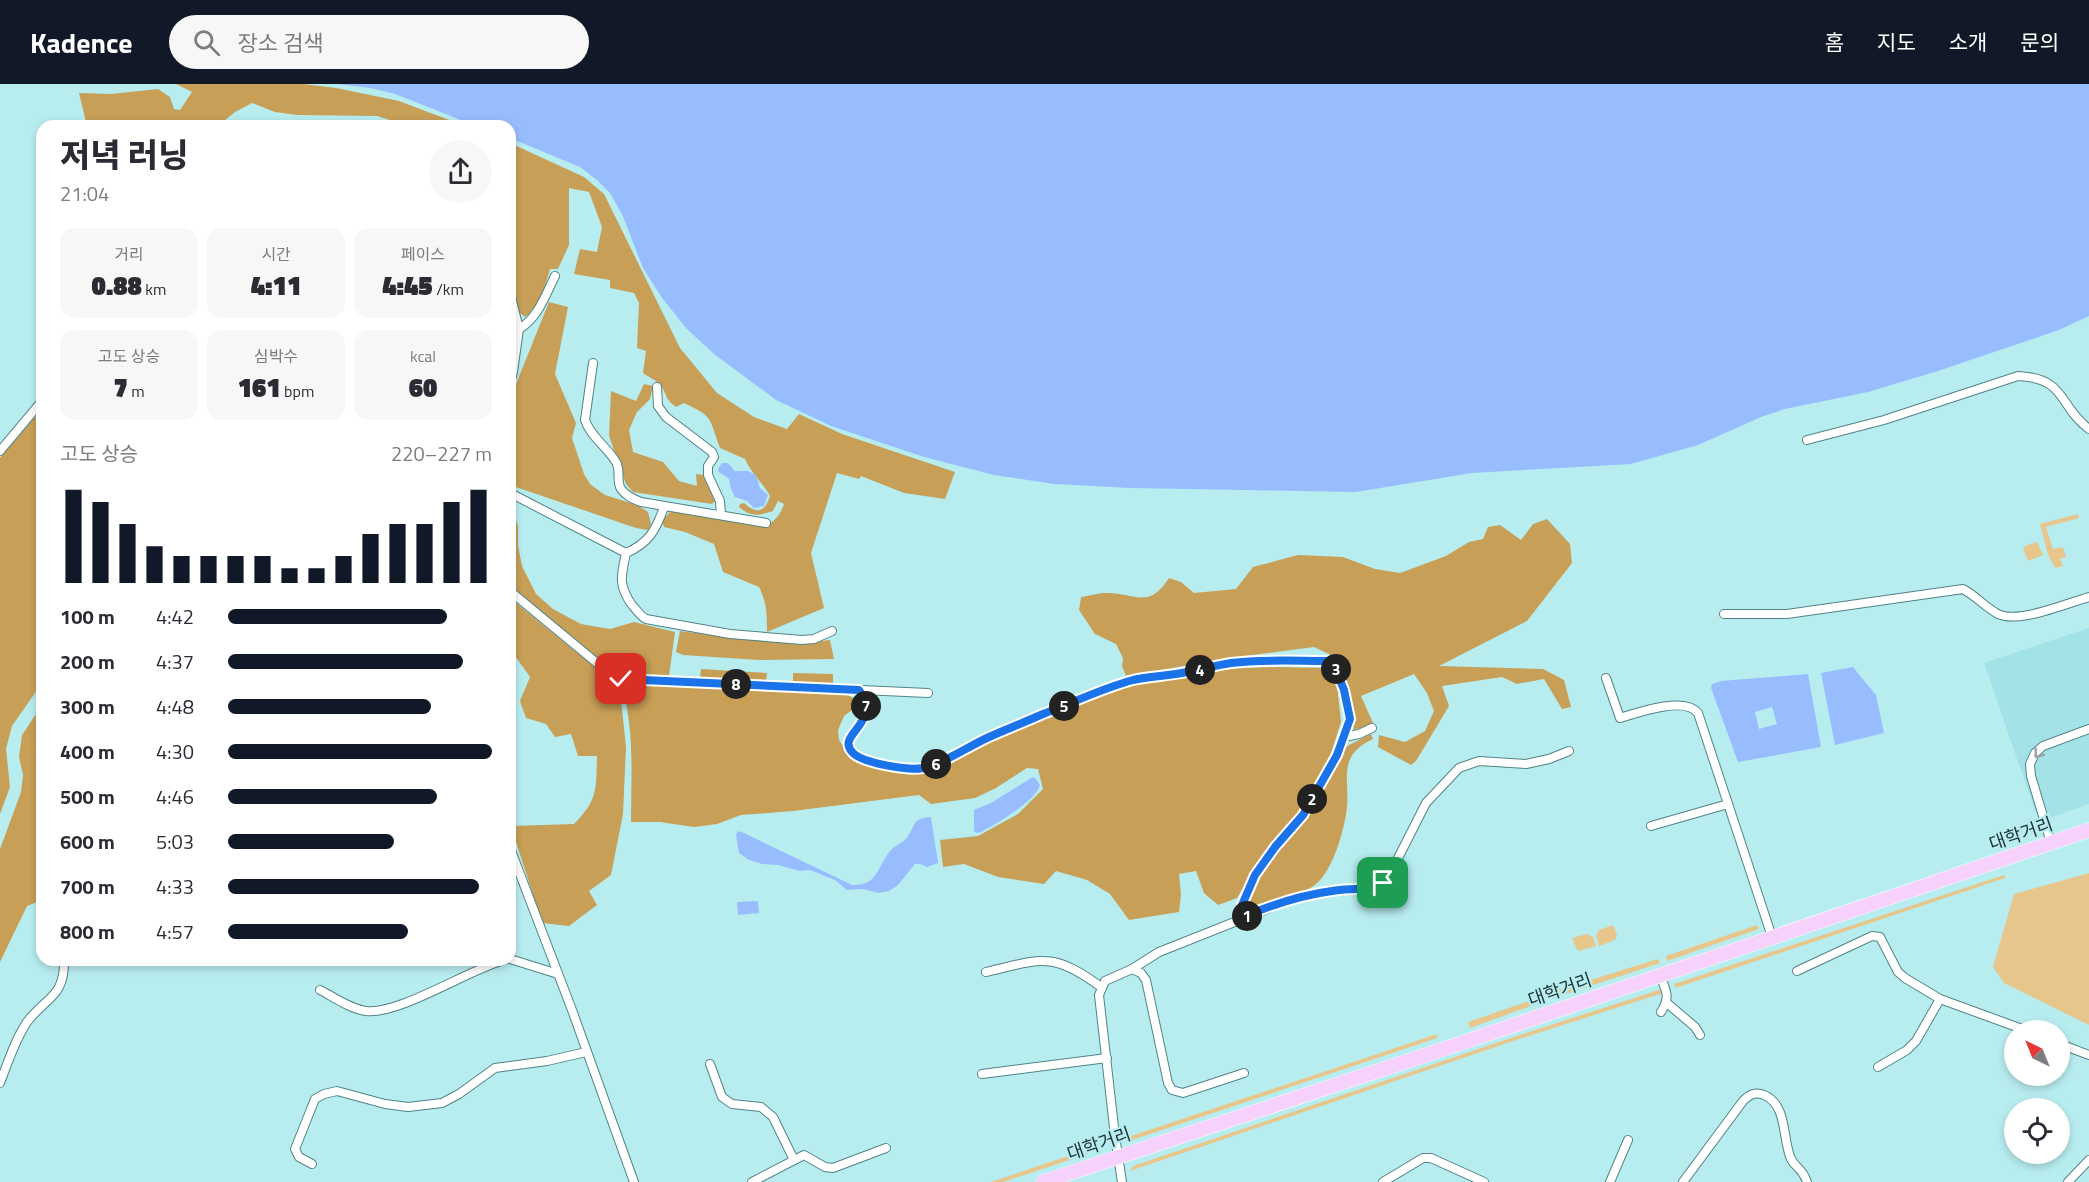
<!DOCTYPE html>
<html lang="ko">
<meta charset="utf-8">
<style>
:root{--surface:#fff;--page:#f7f7f7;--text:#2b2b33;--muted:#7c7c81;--accent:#111827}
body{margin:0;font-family:"Titillium Web","Noto Sans KR",sans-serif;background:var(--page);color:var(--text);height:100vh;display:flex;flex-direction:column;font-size:22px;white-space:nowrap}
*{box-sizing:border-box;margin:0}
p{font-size:20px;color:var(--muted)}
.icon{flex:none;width:33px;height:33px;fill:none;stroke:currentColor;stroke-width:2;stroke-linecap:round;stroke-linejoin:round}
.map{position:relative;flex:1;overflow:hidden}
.side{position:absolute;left:36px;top:36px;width:480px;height:846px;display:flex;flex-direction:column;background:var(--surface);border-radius:18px;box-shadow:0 3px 9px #0003}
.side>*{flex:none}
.needle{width:39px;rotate:317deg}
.buttons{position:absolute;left:2004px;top:936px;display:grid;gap:12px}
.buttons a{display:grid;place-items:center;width:66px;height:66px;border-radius:50%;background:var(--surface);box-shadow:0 3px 9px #0003;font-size:30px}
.pin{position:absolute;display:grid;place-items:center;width:51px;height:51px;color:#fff;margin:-26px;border-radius:12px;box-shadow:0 3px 9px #0006}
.km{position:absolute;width:30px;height:30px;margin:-15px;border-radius:50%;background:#222;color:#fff;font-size:16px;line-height:30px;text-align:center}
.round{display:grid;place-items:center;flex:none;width:63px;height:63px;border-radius:32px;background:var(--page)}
.head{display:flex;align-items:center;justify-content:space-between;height:102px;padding:0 24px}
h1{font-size:33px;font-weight:800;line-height:45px}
.stats{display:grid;grid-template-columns:repeat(3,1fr);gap:9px;height:102px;padding:6px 24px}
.stats div{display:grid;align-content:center;border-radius:15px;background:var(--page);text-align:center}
.stats b{font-size:26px;font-weight:800}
.stats small{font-size:16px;font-weight:400}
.stats p{font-size:16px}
.chart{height:168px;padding:12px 24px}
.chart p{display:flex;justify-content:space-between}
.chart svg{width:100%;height:108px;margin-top:6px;stroke:var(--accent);stroke-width:6}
ul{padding:0 24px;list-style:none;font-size:20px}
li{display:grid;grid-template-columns:96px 72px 1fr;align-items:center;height:45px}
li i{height:15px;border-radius:8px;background:var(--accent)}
header{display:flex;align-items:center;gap:36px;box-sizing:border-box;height:84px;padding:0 30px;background:var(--accent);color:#fff}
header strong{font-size:28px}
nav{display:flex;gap:33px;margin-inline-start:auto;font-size:21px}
.search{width:420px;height:54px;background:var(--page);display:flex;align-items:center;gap:15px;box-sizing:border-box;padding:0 21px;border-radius:33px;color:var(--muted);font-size:22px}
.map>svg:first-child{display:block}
.built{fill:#a3e2e6}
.green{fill:#e7c68c}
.forest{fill:#c79f57}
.water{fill:#97bdff;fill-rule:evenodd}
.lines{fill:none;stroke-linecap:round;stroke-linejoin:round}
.street-casing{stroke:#518387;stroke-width:10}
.primary-casing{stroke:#fff;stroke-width:15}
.street{stroke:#fff;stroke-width:8}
.primary{stroke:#f5d1fb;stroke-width:14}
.oneway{stroke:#99a2a3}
.route-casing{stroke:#fff;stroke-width:12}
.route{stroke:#1a73e8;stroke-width:8}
.labels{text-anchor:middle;stroke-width:4.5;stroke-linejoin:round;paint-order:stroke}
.street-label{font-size:18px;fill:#1c3133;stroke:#b8edf0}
</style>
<header>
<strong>Kadence</strong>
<div class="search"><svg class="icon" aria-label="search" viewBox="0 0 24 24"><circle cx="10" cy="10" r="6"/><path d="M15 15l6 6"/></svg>장소 검색</div>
<nav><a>홈</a><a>지도</a><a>소개</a><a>문의</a></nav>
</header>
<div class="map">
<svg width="2089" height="1098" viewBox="0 0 2089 1098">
<rect width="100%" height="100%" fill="#b8edf0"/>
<path class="built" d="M 2089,544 L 2089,720 L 2052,733 L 2035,727 L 1984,579 Z"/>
<g class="green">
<path d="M 2078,430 L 2079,434 L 2046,443 L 2053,465 L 2063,463 L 2066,473 L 2060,475 L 2063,482 L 2055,484 L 2048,471 L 2040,440 Z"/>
<path d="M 2037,458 L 2043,471 L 2028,477 L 2023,465 L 2025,462 Z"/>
<path d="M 2089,789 L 2089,941 L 2004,899 L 1993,883 L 2014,810 Z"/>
<path d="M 2004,791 L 2005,794 L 1675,904 L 1674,900 Z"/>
<path d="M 1613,841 L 1617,851 L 1615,856 L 1599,862 L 1596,852 L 1599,846 Z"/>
<path d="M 1757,841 L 1759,845 L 1667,877 L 1666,872 Z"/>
<path d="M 1587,850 L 1593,853 L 1596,862 L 1579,867 L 1576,864 L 1572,854 Z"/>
<path d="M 1658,875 L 1660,879 L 1560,912 L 1558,906 Z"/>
<path d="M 1662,905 L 1663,909 L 1516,956 L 1130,1087 L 1133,1082 L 1514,953 Z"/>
<path d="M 1529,917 L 1531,922 L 1470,944 L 1468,938 Z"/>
<path d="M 1437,950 L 1437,954 L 1129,1057 L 1128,1053 Z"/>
<path d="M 1086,1066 L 1088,1070 L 1003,1098 L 991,1098 Z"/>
</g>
<g class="forest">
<path d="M 176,0 L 303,0 L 336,4 L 399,17 L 465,42 L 409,42 L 377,32 L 297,31 L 275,28 L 252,19 L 235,28 L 218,42 L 87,42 L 79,9 L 111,10 L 158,5 L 170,13 L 174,25 L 180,26 L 192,8 Z"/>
<path d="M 510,59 L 584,93 L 604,110 L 680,264 L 717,309 L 754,333 L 787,345 L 799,330 L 842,350 L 955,388 L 945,415 L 904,409 L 861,392 L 859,395 L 837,389 L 811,469 L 824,524 L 767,548 C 767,531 767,519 759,503 L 723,488 L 714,460 L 685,448 L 664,443 L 662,437 L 671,427 L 765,443 C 774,438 781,430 784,420 L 778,417 L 773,427 C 758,432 751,433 739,423 L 740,420 L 744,419 C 757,431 765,428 770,412 C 763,399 751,389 745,375 L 720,364 C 709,334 714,333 684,319 L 676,323 C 663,314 668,309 659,300 C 655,295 648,293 643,289 L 646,267 L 637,264 L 639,219 L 634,209 L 610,204 L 610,196 L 574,190 L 580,165 L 597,168 L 602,143 L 589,108 L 569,104 L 569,161 L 558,185 L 550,185 C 545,202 540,222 525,233 L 519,228 L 510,191 Z"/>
<path d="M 549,218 L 568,223 L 555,290 L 576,339 L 572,354 L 584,390 L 590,400 L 605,411 L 637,421 L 648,428 L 651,440 L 648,446 L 636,444 L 510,401 L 510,315 Z"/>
<path d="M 644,300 L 653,302 L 650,315 L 637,328 L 629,346 L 633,368 L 663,378 L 679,397 L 697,402 L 696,390 L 704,391 L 716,416 L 712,420 L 633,408 L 626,400 L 609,352 L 611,307 L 636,317 Z"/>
<path d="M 42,325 L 42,599 L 12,642 L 6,665 L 10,703 L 0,730 L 0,374 Z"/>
<path d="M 510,419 L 518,442 L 518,462 L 522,482 L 536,510 L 553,525 L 581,540 L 610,545 L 634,538 L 675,548 L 669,592 L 611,588 L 510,502 Z"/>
<path d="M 1547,435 L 1570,460 L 1572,479 L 1527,537 L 1439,582 L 1543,585 L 1564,596 L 1571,623 L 1562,625 L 1544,595 L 1517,600 L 1502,593 L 1442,602 L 1449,622 L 1416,677 L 1411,681 L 1378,663 L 1379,651 L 1405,658 L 1425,647 L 1434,627 L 1427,609 L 1414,590 L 1361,612 L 1373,639 L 1364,644 L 1349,646 L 1347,603 L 1335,573 L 1314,563 L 1229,574 L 1126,592 L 1122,582 L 1123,574 L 1116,560 L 1095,550 L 1079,526 L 1081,513 C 1089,512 1097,509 1105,509 C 1135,508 1148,527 1169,494 L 1181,498 L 1194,509 L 1236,505 L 1253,483 L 1298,471 L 1343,473 L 1375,485 L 1400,489 L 1446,472 L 1469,458 L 1483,455 L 1488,443 L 1500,441 L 1521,456 L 1533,440 Z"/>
<path d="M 510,514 L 603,590 L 621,616 L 626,663 L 623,730 L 611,791 L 589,807 L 597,821 L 569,842 L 542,839 L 511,742 L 574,740 C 598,716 596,705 597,672 L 578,672 L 571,650 L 555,653 L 546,640 L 526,634 L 520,617 L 530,593 L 513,569 L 510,569 Z"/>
<path d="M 680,547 C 730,553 780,563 830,556 L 834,575 L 759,576 L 683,571 L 676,568 Z"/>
<path d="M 1276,583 L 1329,584 L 1337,601 L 1341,638 L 1330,672 L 1299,728 L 1267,765 L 1237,814 L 1218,821 L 1204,809 L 1196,787 L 1179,790 L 1181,811 L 1179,828 L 1129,836 L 1110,810 L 1087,796 L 1056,787 L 1044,800 L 998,793 L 964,780 L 943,783 L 940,756 L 978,752 L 1018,730 L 1043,705 L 1038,685 L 1027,684 L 996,704 L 975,714 L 931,720 L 919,711 L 793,727 L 741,731 L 717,740 L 694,743 L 660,738 L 631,738 C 631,692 635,644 621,600 L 848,611 L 861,619 L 844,632 L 838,646 L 839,656 L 847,668 L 860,679 L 907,689 L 929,687 L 990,656 L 1068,624 L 1135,600 L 1235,584 Z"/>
<path d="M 701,585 L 767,589 L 766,597 L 700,593 Z"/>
<path d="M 793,589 L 833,590 L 833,600 L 793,599 Z"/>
<path d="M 42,621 L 42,816 L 27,822 L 0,878 L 0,765 L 21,708 L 23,691 L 19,673 L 22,651 Z"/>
<path d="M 1371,650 L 1373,655 C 1334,673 1352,698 1346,730 C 1343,750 1331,792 1312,803 C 1300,810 1271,816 1256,821 L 1246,817 L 1257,791 L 1347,662 Z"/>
</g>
<g class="water">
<path d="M 337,0 L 2089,0 L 2089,232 L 2059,246 L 1938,287 L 1868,308 L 1785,325 L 1761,333 L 1698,361 L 1631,380 L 1472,389 L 1356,408 L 1130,404 L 1054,400 L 994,391 L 924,373 L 831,342 L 776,316 L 714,270 L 687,245 L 662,214 L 643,184 L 622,130 L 610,109 L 597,96 L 580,83 L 510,54 L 510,42 L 476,42 L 395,10 L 370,4 Z"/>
<path d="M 722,379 L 728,379 L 735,387 L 748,387 L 756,391 L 760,404 L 768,411 L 764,422 L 754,424 L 747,417 L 735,413 L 731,405 L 729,395 L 719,388 L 718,385 Z"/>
<path d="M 1853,583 L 1876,611 L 1884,649 L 1835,661 L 1821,589 Z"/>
<path d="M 1808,590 L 1821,663 L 1738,678 L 1711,604 L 1712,600 L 1721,597 ZM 1772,623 L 1777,640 L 1759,645 L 1755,628 Z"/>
<path d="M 1033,693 L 1036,695 L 1040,701 C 1036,717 996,740 981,748 L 977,749 L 974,747 L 974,726 L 991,719 Z"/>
<path d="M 931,733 L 938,779 L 927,783 L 920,780 L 915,780 L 898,801 L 889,807 L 878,809 L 863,805 L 847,806 L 835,796 L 810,786 L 800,787 L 778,781 L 762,780 L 749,776 L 739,769 L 736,751 L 738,747 L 744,749 L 852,801 C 878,802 877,783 890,767 C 895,761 904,759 908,752 C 916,741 912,734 931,733 Z"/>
<path d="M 758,817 L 759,829 L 738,831 L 737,818 Z"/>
</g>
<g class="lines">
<g class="street-casing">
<g id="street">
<path d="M 510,209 L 519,245 L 513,288 L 510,299"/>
<path d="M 519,245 C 538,234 545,212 555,192"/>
<path d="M 593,279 L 585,336 C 590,352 607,363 616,378 C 621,387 616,397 621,405 C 626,412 633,415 641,418 L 766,439"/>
<path d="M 657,303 L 658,322 L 666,333 L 712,368 L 714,373 L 708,382 L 708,391 L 720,417 L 721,431"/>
<path d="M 1807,356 L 1884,336 L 2018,292 C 2067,294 2058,322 2089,345"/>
<path d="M 0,367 L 42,317"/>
<path d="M 510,409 L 626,469 C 621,492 618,501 632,521 C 637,526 640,532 646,535 L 730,550 L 802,556 L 814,555 L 832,547"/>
<path d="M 626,469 C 649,459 656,446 664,423"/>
<path d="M 510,507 L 609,589 L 621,595 L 928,609"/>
<path d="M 1724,530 L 1787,530 L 1963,505 C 1976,512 1985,523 1998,530 C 2019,540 2067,519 2089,513"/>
<path d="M 1606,594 L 1620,634 C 1639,628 1685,612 1698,629 L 1772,853"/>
<path d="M 859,606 C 883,641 834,650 853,669 C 863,679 909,687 923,684 C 947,678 967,663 989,653 C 1007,645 1025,638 1043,630 C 1072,619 1103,604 1133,596 C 1150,592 1169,592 1187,588 C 1202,586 1216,581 1231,579 C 1263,575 1295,577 1327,577 L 1333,580 L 1344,605 L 1350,635 L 1337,671 L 1303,731 L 1275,763 L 1255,791 L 1242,821 L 1246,832"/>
<path d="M 1344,653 L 1359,650 L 1372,644"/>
<path d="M 1651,742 L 1728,720"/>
<path d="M 2051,759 L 2031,692 L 2030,680 L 2035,669 L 2043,662 L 2089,645"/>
<path d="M 510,764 L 572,926 L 634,1098"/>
<path d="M 510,875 L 558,890"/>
<path d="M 1132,885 L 1159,868 L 1295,814 L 1335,806 L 1374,804 L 1383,799 L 1391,788 L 1426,719 L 1459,684 L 1479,677 L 1526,680 L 1549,675 L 1569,667"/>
<path d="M 1797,887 L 1872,852 L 1880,853 L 1898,888 L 1905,894 L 1940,915 L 2025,946"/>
<path d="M 986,888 C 1041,875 1052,867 1101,903"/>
<path d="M 1660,891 C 1666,907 1671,913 1661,928"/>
<path d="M 320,906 C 334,913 350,925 366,927 C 399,931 468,886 504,876"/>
<path d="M 1667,919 L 1695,943 L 1700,951"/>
<path d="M 2060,960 L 2089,971"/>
<path d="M 710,980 L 722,1013 L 732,1020 L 761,1023 L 773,1033 L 794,1076"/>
<path d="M 1878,983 L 1907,966 L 1916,957 L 1940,915"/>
<path d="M 982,990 L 1107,974"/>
<path d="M 0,999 C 8,978 15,956 27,938 C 46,913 65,913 64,876"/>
<path d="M 312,1080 L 299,1073 L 295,1065 L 315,1015 L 324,1010 L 337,1007 L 385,1020 L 408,1023 L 442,1019 L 459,1010 L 495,984 L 547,977 L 586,968"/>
<path d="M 752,1098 L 804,1071 L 825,1083 L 833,1084 L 886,1064"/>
<path d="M 1122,1098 L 1115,1052 L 1099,911 L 1105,897 L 1132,885 L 1141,889 L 1146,896 L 1168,999 L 1172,1006 L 1183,1009 L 1244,989"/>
<path d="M 1383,1098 L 1423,1074 L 1431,1074 L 1484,1098"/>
<path d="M 1610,1098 L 1628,1056"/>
<path d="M 1683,1098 L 1743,1017 C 1749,1011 1755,1007 1764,1011 C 1788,1021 1782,1055 1791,1075 C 1795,1084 1802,1083 1807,1098"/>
<path d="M 2068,1098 L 2089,1076"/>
</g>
</g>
<g class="primary-casing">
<path id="primary" d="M 1043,1098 L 1426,971 L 2089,746"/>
</g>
<use href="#street" class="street"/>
<use href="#primary" class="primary"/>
</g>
<defs><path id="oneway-chevron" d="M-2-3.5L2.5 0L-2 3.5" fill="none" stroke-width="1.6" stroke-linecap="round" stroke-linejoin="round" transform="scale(1.5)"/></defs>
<use class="oneway" href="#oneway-chevron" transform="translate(2038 670) rotate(128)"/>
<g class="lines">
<g class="route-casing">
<path id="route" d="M 621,595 L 859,606 C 883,641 834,650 853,669 C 863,679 909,687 923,684 C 947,678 967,663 989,653 C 1007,645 1025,638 1043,630 C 1072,619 1103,604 1133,596 C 1150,592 1169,592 1187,588 C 1202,586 1216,581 1231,579 C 1263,575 1295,577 1327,577 L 1333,580 L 1338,591 L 1344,606 L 1350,635 L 1337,671 L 1303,731 L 1275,763 L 1255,791 L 1242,821 L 1246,832 C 1274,820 1302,811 1332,807 C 1349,804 1367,807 1383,799"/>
</g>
<use href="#route" class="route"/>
</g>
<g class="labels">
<g class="street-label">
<text transform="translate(2021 750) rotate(-19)" y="6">대학거리</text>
<text transform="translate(1560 906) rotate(-19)" y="6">대학거리</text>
<text transform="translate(1099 1060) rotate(-19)" y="6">대학거리</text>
</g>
</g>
</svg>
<div class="buttons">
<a><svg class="needle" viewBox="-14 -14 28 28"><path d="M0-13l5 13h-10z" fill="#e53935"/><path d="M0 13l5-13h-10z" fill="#7c7c81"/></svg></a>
<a><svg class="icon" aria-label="locate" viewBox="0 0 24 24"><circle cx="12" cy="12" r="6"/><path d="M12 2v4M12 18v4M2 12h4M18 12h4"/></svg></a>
</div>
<div class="pin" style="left:1383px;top:799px;background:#1e9e55"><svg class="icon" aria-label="arrive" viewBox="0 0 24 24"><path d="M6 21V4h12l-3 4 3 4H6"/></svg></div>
<div class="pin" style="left:621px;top:595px;background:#d93025"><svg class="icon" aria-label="check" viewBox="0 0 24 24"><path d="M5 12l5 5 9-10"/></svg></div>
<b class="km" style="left:1247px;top:832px">1</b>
<b class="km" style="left:1312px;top:715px">2</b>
<b class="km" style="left:1336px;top:585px">3</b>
<b class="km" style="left:1200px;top:586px">4</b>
<b class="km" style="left:1064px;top:622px">5</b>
<b class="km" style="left:936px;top:680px">6</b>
<b class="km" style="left:866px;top:622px">7</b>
<b class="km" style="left:736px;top:600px">8</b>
<section class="side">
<div class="head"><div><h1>저녁 러닝</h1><p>21:04</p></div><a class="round"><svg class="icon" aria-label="share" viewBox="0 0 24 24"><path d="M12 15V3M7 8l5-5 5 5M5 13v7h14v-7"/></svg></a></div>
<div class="stats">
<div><p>거리</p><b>0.88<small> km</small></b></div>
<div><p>시간</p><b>4:11</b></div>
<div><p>페이스</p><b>4:45<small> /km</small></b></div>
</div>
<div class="stats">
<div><p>고도 상승</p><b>7<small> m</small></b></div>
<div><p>심박수</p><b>161<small> bpm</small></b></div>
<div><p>kcal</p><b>60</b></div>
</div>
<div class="chart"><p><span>고도 상승</span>220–227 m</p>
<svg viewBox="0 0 160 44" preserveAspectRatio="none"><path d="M5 44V6M15 44V11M25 44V20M35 44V29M45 44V33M55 44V33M65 44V33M75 44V33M85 44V38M95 44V38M105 44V33M115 44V24M125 44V20M135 44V20M145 44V11M155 44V6"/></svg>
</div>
<ul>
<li><b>100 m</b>4:42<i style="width:83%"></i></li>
<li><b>200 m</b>4:37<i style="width:89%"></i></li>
<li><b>300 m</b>4:48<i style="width:77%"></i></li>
<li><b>400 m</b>4:30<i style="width:100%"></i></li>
<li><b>500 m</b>4:46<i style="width:79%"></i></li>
<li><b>600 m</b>5:03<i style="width:63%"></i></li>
<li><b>700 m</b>4:33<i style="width:95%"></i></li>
<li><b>800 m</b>4:57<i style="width:68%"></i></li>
</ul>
</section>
</div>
